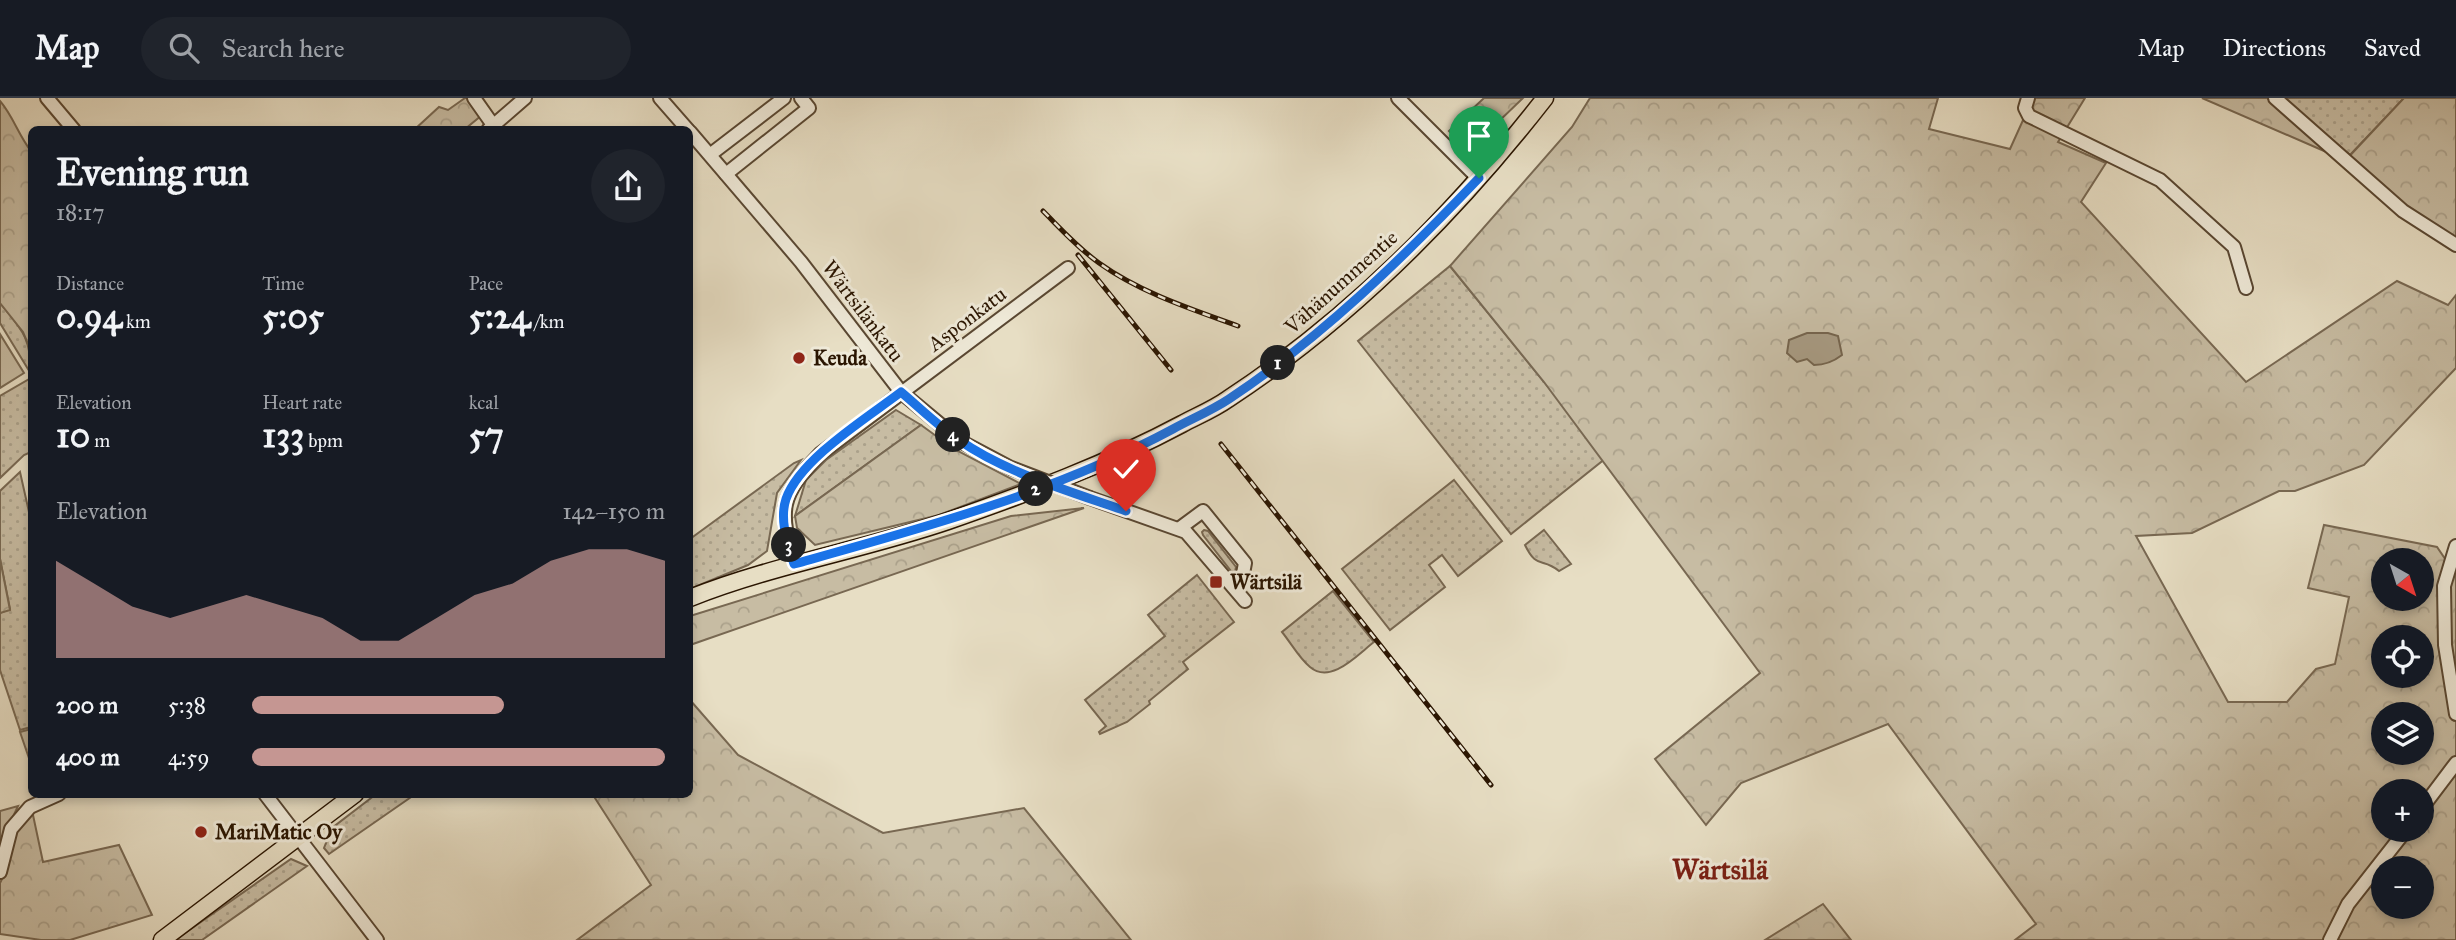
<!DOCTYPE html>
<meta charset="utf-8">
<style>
:root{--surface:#171b24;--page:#20242c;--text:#f1f3f6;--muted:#9ea1a6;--line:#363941;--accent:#c59692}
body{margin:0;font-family:"IM FELL Great Primer",serif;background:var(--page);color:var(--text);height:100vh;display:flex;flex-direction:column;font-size:26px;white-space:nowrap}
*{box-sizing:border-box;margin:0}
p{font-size:23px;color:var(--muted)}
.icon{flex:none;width:38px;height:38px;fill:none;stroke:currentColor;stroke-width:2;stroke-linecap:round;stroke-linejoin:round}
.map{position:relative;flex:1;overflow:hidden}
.panel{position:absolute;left:28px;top:28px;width:665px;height:672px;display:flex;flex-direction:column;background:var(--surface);border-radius:10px;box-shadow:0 4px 10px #0003}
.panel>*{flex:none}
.needle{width:46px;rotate:141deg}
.fabs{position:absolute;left:2371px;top:450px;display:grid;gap:14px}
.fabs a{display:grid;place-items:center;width:63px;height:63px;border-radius:50%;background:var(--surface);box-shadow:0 4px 10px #0003;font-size:35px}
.pin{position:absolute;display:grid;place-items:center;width:60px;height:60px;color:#fff;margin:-72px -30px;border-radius:50% 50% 50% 0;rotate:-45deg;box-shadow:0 0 7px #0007}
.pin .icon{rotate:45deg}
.km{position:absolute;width:35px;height:35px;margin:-18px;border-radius:50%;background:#222;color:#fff;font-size:19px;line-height:35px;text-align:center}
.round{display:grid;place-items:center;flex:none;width:74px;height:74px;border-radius:37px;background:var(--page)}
.overview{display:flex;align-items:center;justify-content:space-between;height:119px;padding:0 28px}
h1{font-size:38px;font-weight:800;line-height:52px}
.metrics{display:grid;grid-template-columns:repeat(3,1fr);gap:10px;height:119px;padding:7px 28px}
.metrics div{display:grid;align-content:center}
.metrics b{font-size:35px;font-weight:800}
.metrics small{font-size:19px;font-weight:400}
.metrics p{font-size:19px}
.chart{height:196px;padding:14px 28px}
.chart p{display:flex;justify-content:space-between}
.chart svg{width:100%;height:126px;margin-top:7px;fill:var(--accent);opacity:.7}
ul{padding:0 28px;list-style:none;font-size:23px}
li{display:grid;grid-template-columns:112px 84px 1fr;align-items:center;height:52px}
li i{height:18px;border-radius:9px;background:var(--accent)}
header{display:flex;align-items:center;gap:42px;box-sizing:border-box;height:98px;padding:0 35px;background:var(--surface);border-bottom:2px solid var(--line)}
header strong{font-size:33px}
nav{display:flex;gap:38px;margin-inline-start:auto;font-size:24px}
.search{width:490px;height:63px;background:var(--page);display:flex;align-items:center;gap:18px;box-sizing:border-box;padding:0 24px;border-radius:38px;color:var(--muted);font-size:26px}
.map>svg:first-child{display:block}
.grass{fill:url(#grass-dots);stroke:#786852;stroke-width:2}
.forest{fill:url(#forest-crowns);stroke:#786852;stroke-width:2;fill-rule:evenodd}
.green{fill:#c7bca3;stroke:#786852;stroke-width:2}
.water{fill:#a79a82;stroke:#75654e;stroke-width:2}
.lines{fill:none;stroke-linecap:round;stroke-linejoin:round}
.minor-casing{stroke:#594732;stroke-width:16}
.major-casing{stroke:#2a1501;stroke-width:19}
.minor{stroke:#efead9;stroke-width:12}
.major{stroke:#e7dec4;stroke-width:16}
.rail-casing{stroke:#2a1501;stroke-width:5}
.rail{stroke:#efead9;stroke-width:2.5;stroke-dasharray:8;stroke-linecap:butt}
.minor-bridge-casing{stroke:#594732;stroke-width:16;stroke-linecap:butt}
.minor-bridge{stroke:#efead9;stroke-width:12}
.route-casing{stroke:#fff;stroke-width:14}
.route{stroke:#1a73e8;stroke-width:9}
.poi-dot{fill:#8f2418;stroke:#efead9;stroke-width:2.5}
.labels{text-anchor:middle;stroke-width:6;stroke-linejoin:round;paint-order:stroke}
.street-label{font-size:21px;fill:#2a1501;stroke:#efead9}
.poi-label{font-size:21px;font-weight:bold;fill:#2a1501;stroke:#efead9;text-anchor:start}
.district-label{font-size:28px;font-weight:bold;fill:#7a1f14;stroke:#efead9}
</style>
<header>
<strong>Map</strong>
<div class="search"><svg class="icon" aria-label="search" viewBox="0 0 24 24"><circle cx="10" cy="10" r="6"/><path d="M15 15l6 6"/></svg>Search here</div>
<nav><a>Map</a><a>Directions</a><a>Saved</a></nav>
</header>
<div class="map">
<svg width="2456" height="842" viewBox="0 0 2456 842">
<defs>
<pattern id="grass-dots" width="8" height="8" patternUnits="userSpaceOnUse" patternTransform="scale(1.75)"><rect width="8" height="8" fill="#c7bca3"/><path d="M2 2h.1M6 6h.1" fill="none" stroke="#aba18b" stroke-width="1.8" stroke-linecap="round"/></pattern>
<pattern id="forest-crowns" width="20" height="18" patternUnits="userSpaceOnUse" patternTransform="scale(1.75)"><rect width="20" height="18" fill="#c7bca3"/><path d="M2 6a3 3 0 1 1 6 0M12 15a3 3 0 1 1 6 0" fill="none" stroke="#aba18b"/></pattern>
</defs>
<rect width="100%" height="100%" fill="#e7dec4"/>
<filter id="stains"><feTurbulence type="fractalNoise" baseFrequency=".00286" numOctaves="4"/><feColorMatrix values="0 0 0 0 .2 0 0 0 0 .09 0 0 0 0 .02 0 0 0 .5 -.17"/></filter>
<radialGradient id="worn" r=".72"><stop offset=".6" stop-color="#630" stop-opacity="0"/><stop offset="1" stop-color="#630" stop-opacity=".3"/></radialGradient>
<g class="grass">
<path d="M 2282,0 L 2404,0 L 2350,57 Z"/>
<path d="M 1450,168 L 1606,360 L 1511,436 L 1358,243 Z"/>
<path d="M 0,205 C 22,232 31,239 31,276 L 0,225 Z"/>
<path d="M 31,280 L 31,354 L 24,357 L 0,380 L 0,298 Z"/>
<path d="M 896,312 L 921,327 L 795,418 L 806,382 L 826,362 Z"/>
<path d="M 801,362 L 777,395 L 767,453 L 748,467 L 690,491 L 690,441 L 794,365 Z"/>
<path d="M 20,374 L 31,423 L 31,629 L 20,632 L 0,572 L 0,515 L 10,511 L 0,461 L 0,393 Z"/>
<path d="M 1454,382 L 1502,443 L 1458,478 L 1442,457 L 1429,467 L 1445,489 L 1390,532 L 1342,471 Z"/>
<path d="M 1204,432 L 1208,433 L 1236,469 L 1235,474 L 1231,473 L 1203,437 L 1202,434 Z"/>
<path d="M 1544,432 L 1571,466 L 1559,473 C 1542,459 1537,472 1525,447 Z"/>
<path d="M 1197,477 L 1234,524 L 1183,564 L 1188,571 L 1149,603 L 1150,606 L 1127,624 L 1100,636 L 1099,634 L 1106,628 L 1085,602 L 1165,538 L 1148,517 Z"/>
<path d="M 1333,493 L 1374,544 C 1358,556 1331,587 1310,569 C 1299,560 1291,545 1282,534 Z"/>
<path d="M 375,697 L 414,697 L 329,756 L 324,750 L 332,730 Z"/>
<path d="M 291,761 L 307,768 L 202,842 L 175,842 Z"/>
</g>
<g class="forest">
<path d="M 465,0 L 469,0 L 482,17 L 465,31 L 414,32 L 439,9 L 448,12 Z"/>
<path d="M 1484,0 L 1523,0 L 1468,53 L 1449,33 Z"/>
<path d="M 1590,0 L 1938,0 L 1929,31 L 2010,51 L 2033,0 L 2085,0 L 2058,44 L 2106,65 L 2081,104 L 2246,284 L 2397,183 L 2448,207 L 2456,197 L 2456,270 L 2364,367 L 2295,393 L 2279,393 L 2192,435 L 2136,438 L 2228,604 L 2287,604 L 2316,571 L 2335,566 L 2349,499 L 2308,490 L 2324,427 L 2437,449 L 2456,477 L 2456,842 L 2015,842 L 2036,826 L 1888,626 L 1741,685 L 1706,727 L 1655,661 L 1760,575 L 1544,284 L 1450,168 L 1572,29 ZM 2384,462 L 2422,462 L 2422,500 L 2384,500 ZM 2384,539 L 2422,539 L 2422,578 L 2384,578 ZM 2384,616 L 2422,616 L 2422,654 L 2384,654 ZM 2384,693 L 2422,693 L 2422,732 L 2384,732 ZM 2384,770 L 2422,770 L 2422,808 L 2384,808 Z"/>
<path d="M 2202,0 L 2267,0 L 2287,15 L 2331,56 Z"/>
<path d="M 2404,0 L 2456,0 L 2456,151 L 2343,65 Z"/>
<path d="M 0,3 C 13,18 19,38 31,53 L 31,253 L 23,234 L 0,205 Z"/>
<path d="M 921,327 L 954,351 L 1021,386 L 939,417 L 815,447 L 797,430 L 795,418 Z"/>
<path d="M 1084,410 L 690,547 L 690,518 L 1011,418 Z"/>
<path d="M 0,461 L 10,512 L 0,515 Z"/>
<path d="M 690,602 L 738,657 L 883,735 L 1024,710 L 1131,842 L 577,842 L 651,787 L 593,697 L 690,696 Z"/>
<path d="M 31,631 L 32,631 L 31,666 L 20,634 Z"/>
<path d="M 18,708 L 0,747 L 0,713 Z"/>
<path d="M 33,717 L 43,764 L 119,747 L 152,817 L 70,842 L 41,842 L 0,836 L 0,785 L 4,777 L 15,735 L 26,719 Z"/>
<path d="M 1823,806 L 1851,842 L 1765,842 Z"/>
</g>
<path class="green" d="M 0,236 L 24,275 L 0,290 Z"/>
<path class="water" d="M 1807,235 L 1828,235 L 1838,238 L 1842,257 C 1833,264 1825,267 1814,267 L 1807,261 L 1797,264 L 1787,255 L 1789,242 Z"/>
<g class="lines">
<g class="minor-casing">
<g id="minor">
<path d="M 47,0 L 74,32"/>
<path d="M 474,0 L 493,27"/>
<path d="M 660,0 L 688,32"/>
<path d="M 1398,0 L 1479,81"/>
<path d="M 2028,0 L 2025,10 L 2029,18 L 2160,82 L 2234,149 L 2246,190"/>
<path d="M 2275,0 L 2403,113 L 2456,147"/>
<path d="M 488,32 L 525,0"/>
<path d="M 690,34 L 801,164 L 901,294 L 960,343 L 1011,370"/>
<path d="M 711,56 L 784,0"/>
<path d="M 726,76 L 809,10 L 801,0"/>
<path d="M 1090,400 L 1186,434 L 1245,503"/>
<path d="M 1180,430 L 1203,413 L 1245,465 L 1242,481 L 1233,488"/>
<path d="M 2456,448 L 2444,488 L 2445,547 L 2456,616"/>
<path d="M 794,466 C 779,410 779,399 820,356 L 1068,170"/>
<path d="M 265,696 L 377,842"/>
<path d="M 2422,710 L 2456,665"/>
<path d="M 0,774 L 11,731 L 30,709 L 59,696"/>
<path d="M 2330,842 L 2348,806 L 2406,732"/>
</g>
</g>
<g class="major-casing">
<g id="major">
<path d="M 690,500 C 773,467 863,452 948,423 C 1028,395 1107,366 1182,326 C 1197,318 1214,311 1228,301 C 1350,221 1456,114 1545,0"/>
<path d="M 162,842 L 355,696"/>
</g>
</g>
<use href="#minor" class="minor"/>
<use href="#major" class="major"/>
<g class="rail-casing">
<g id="rail">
<path d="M 1043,113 C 1061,131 1078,150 1099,165 C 1141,195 1191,211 1238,228"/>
<path d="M 1078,157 L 1171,272"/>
<path d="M 1221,346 L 1491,687"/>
</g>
</g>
<use href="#rail" class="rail"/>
<g class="minor-bridge-casing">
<path id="minor-bridge" d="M 1011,370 L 1090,400"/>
</g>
<use href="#minor-bridge" class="minor-bridge"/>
</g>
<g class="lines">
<g class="route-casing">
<path id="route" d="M 1126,413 C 1072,394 1006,375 959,342 C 938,328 920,310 901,294 C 867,320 800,361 786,401 C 779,422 788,446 794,466 C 923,430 1054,395 1173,331 C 1191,321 1211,313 1229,301 C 1322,239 1402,161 1479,80"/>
</g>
<use href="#route" class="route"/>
</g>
<g class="poi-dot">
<circle cx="799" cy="260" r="7"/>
<rect x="1209" y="477" width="14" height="14" rx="3.5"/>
<circle cx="201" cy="734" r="7"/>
</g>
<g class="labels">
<g class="street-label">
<text transform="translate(1341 184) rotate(-42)" y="7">Vähänummentie</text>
<text transform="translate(863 213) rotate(53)" y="7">Wärtsilänkatu</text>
<text transform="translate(967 221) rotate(-37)" y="7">Asponkatu</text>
</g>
<g class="poi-label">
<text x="813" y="267">Keuda</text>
<text x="1230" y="491">Wärtsilä</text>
<text x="215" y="741">MariMatic Oy</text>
</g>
<g class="district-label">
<text x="1720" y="781">Wärtsilä</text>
</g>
</g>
<rect width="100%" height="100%" filter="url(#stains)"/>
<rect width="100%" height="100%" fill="url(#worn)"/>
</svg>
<div class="fabs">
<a><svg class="needle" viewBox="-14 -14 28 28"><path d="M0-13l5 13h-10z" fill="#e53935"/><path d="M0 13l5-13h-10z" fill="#9ea1a6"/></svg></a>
<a><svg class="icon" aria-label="locate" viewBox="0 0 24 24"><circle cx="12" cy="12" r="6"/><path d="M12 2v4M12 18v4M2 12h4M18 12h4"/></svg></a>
<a><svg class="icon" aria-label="layers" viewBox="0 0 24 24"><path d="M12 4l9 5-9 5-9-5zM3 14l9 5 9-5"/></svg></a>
<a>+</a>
<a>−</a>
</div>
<div class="pin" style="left:1479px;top:80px;background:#1e9e55"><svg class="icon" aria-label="arrive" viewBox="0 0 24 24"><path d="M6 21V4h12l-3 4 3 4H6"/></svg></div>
<div class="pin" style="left:1126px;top:413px;background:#d93025"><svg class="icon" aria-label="check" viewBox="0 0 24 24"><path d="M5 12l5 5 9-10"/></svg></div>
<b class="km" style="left:1278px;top:265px">1</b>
<b class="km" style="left:1036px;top:391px">2</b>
<b class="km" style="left:789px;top:447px">3</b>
<b class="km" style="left:953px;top:337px">4</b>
<section class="panel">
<div class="overview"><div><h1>Evening run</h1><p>18:17</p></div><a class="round"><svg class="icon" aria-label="share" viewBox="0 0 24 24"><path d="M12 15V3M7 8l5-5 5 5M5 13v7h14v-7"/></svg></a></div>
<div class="metrics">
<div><p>Distance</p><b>0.94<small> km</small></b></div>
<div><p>Time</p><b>5:05</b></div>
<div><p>Pace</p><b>5:24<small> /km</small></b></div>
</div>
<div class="metrics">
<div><p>Elevation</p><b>10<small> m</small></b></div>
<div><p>Heart rate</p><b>133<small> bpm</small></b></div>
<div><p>kcal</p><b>57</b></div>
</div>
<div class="chart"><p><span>Elevation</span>142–150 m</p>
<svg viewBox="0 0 160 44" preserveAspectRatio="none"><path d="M0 44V10L10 18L20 26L30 30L40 26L50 22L60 26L70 30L80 38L90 38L100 30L110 22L120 18L130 10L140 6L150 6L160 10V44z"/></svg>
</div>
<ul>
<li><b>200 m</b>5:38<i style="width:61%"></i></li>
<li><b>400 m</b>4:59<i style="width:100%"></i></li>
</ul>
</section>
</div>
